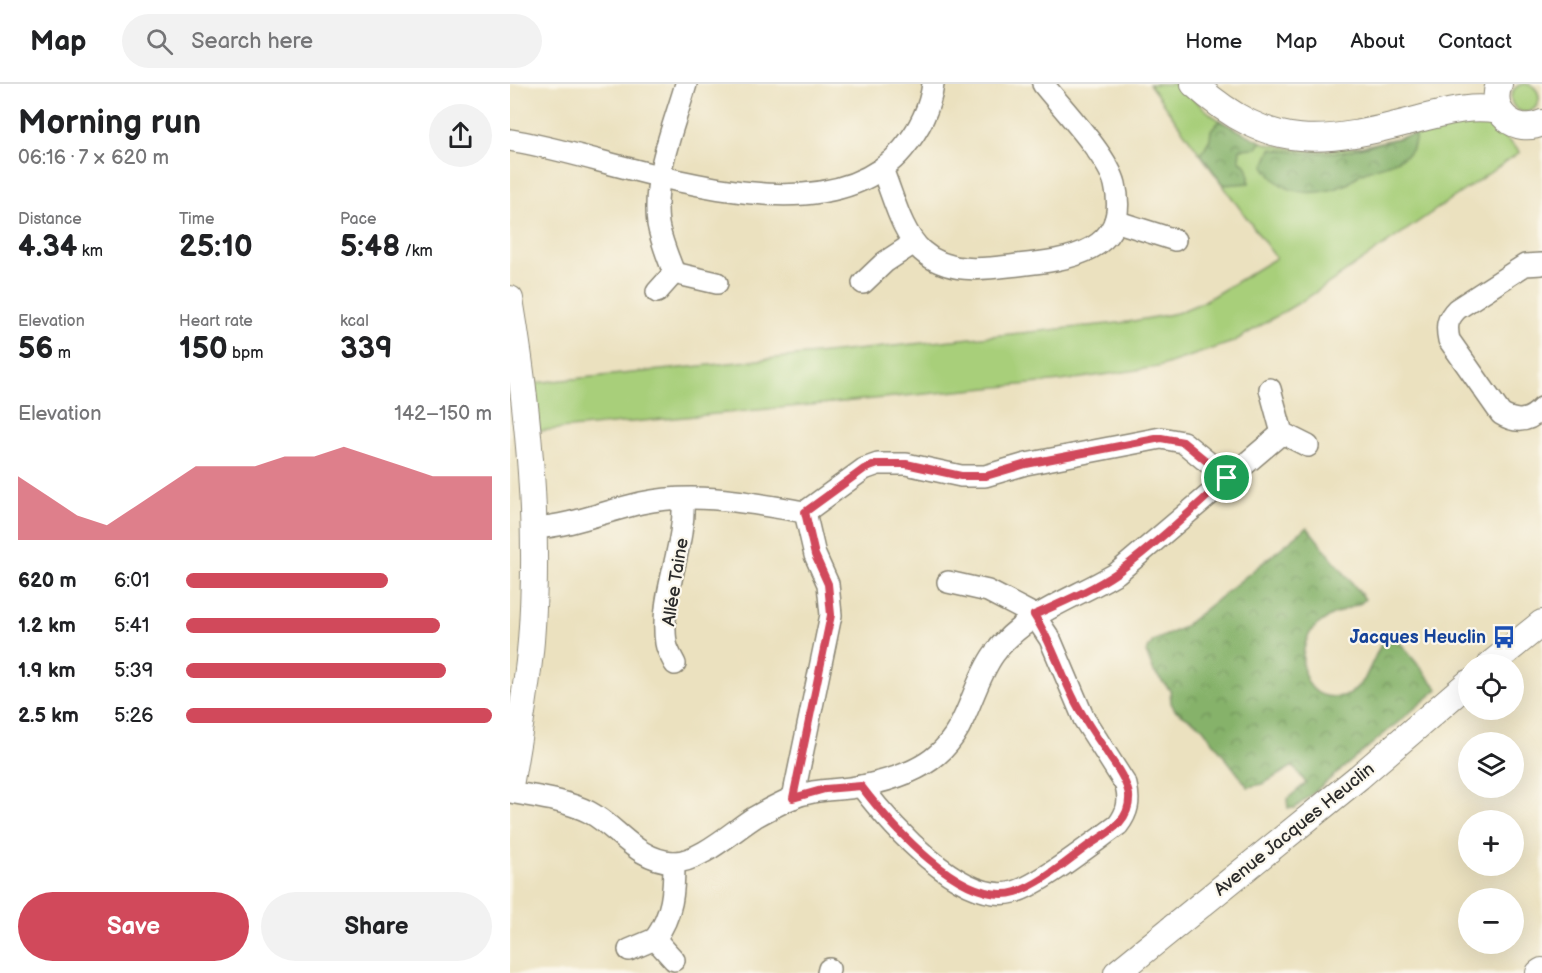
<!DOCTYPE html>
<meta charset="utf-8">
<style>
:root{--surface:#fff;--page:#f2f2f2;--text:#202124;--muted:#757577;--line:#e0e0e0;--accent:#d1495b}
body{margin:0;font-family:"Balsamiq Sans",sans-serif;background:var(--page);color:var(--text);height:100vh;display:flex;flex-direction:column;font-size:22px;white-space:nowrap}
*{box-sizing:border-box;margin:0}
p{font-size:20px;color:var(--muted)}
.icon{flex:none;width:33px;height:33px;fill:none;stroke:currentColor;stroke-width:2;stroke-linecap:round;stroke-linejoin:round}
.map{position:relative;flex:1;overflow:hidden}
.sheet{display:flex;flex-direction:column;background:var(--surface);width:510px}
.sheet>*{flex:none}
.buttons{position:absolute;left:948px;top:570px;display:grid;gap:12px}
.buttons a{display:grid;place-items:center;width:66px;height:66px;border-radius:50%;background:var(--surface);box-shadow:0 6px 24px #0002;font-size:30px}
.pin{position:absolute;display:grid;place-items:center;width:51px;height:51px;color:#fff;margin:-26px;border:3px solid #fff;border-radius:50%;box-shadow:0 2px 6px #0007}
.round{display:grid;place-items:center;flex:none;width:63px;height:63px;border-radius:32px;background:var(--page)}
.summary{display:flex;align-items:center;justify-content:space-between;height:102px;padding:0 18px}
h1{font-size:33px;font-weight:700;line-height:45px}
.figures{display:grid;grid-template-columns:repeat(3,1fr);gap:9px;height:102px;padding:6px 18px}
.figures div{display:grid;align-content:center}
.figures b{font-size:30px;font-weight:700}
.figures small{font-size:16px;font-weight:400}
.figures p{font-size:16px}
.chart{height:168px;padding:12px 18px}
.chart p{display:flex;justify-content:space-between}
.chart svg{width:100%;height:108px;margin-top:6px;fill:var(--accent);opacity:.7}
.button{display:flex;gap:12px;margin-top:auto;padding:12px 18px}
.button a{flex:1;height:69px;border-radius:36px;background:var(--accent);color:#fff;font-size:24px;font-weight:700;line-height:69px;text-align:center}
.button a+a{background:var(--page);color:var(--text)}
ul{padding:0 18px;list-style:none;font-size:20px}
li{display:grid;grid-template-columns:96px 72px 1fr;align-items:center;height:45px}
li i{height:15px;border-radius:8px;background:var(--accent)}
header{display:flex;align-items:center;gap:36px;box-sizing:border-box;height:84px;padding:0 30px;background:var(--surface);border-bottom:2px solid var(--line)}
header strong{font-size:28px}
nav{display:flex;gap:33px;margin-inline-start:auto;font-size:21px}
.search{width:420px;height:54px;background:var(--page);display:flex;align-items:center;gap:15px;box-sizing:border-box;padding:0 21px;border-radius:33px;color:var(--muted);font-size:22px}
main{display:flex;flex:1;min-height:0}
.map>svg:first-child{display:block}
.green{fill:#a8cf7a;stroke:#6a7d52;stroke-width:1.5}
.forest{fill:url(#forest-crowns);stroke:#586e4a;stroke-width:1.5}
.lines{fill:none;stroke-linecap:round;stroke-linejoin:round}
.minor-casing{stroke:#8b8675;stroke-width:24}
.tertiary-casing{stroke:#8b8675;stroke-width:28}
.minor{stroke:#fff;stroke-width:21}
.tertiary{stroke:#fff;stroke-width:26}
.route-casing{stroke:#fff;stroke-width:12}
.route{stroke:#d1495b;stroke-width:8}
.labels{text-anchor:middle;stroke-width:4.5;stroke-linejoin:round;paint-order:stroke}
.street-label{font-size:18px;fill:#2b2b2b;stroke:#fbf7ec}
.transit-label{font-size:18px;font-weight:bold;fill:#164399;stroke:#fbf7ec;text-anchor:end}
</style>
<header>
<strong>Map</strong>
<div class="search"><svg class="icon" aria-label="search" viewBox="0 0 24 24"><circle cx="10" cy="10" r="6"/><path d="M15 15l6 6"/></svg>Search here</div>
<nav><a>Home</a><a>Map</a><a>About</a><a>Contact</a></nav>
</header>
<main>
<section class="sheet">
<div class="summary"><div><h1>Morning run</h1><p>06:16 · 7 × 620 m</p></div><a class="round"><svg class="icon" aria-label="share" viewBox="0 0 24 24"><path d="M12 15V3M7 8l5-5 5 5M5 13v7h14v-7"/></svg></a></div>
<div class="figures">
<div><p>Distance</p><b>4.34<small> km</small></b></div>
<div><p>Time</p><b>25:10</b></div>
<div><p>Pace</p><b>5:48<small> /km</small></b></div>
</div>
<div class="figures">
<div><p>Elevation</p><b>56<small> m</small></b></div>
<div><p>Heart rate</p><b>150<small> bpm</small></b></div>
<div><p>kcal</p><b>339</b></div>
</div>
<div class="chart"><p><span>Elevation</span>142–150 m</p>
<svg viewBox="0 0 160 44" preserveAspectRatio="none"><path d="M0 44V18L10 26L20 34L30 38L40 30L50 22L60 14L70 14L80 14L90 10L100 10L110 6L120 10L130 14L140 18L150 18L160 18V44z"/></svg>
</div>
<ul>
<li><b>620 m</b>6:01<i style="width:66%"></i></li>
<li><b>1.2 km</b>5:41<i style="width:83%"></i></li>
<li><b>1.9 km</b>5:39<i style="width:85%"></i></li>
<li><b>2.5 km</b>5:26<i style="width:100%"></i></li>
</ul>
<div class="button"><a>Save</a><a>Share</a></div>
</section>
<div class="map">
<svg width="1032" height="889" viewBox="0 0 1032 889">
<defs>
<pattern id="forest-crowns" width="20" height="18" patternUnits="userSpaceOnUse" patternTransform="scale(1.5)"><rect width="20" height="18" fill="#86b26a"/><path d="M2 6a3 3 0 1 1 6 0M12 15a3 3 0 1 1 6 0" fill="none" stroke="#6e9157"/></pattern>
</defs>
<rect width="100%" height="100%" fill="#fbf7ec"/>
<filter id="ink" filterUnits="userSpaceOnUse"><feTurbulence type="fractalNoise" baseFrequency=".0167" numOctaves="2"/><feDisplacementMap in="SourceGraphic" scale="12" xChannelSelector="R" yChannelSelector="G"/><feConvolveMatrix kernelMatrix="1 2 1 2 8 2 1 2 1" color-interpolation-filters="sRGB"/></filter>
<filter id="wash" filterUnits="userSpaceOnUse"><feTurbulence type="fractalNoise" baseFrequency=".008" numOctaves="4" result="noise"/><feDisplacementMap in="SourceGraphic" scale="24" xChannelSelector="R" yChannelSelector="G"/><feGaussianBlur stdDeviation="1.35" result="paint"/><feColorMatrix in="noise" values="0 0 0 0 0 0 0 0 0 0 0 0 0 0 0 0 0 1.4 0 .05"/><feComposite in="paint" operator="in"/></filter>
<g filter="url(#wash)">
<rect width="100%" height="100%" fill="#ebe1bf"/>
<g class="green">
<circle cx="1015" cy="14" r="14"/>
<path d="M 639,0 L 666,0 L 703,32 L 733,51 L 758,60 L 786,65 L 811,66 L 853,62 L 975,34 L 1010,68 L 797,214 L 723,258 L 648,283 L 551,297 L 29,347 L 24,299 L 618,238 L 667,229 L 693,218 L 766,174 Z"/>
</g>
<g class="forest">
<path d="M 710,37 L 752,58 L 746,64 L 730,65 L 729,76 C 740,82 739,88 739,99 L 713,101 L 691,70 L 700,55 L 701,46 Z"/>
<path d="M 905,50 C 908,79 869,80 850,90 C 845,93 841,99 835,101 C 806,113 771,113 754,82 L 761,65 L 796,69 L 833,68 Z"/>
<path d="M 797,443 L 855,515 L 851,519 C 836,525 819,531 806,542 C 787,559 787,606 816,612 C 823,614 832,612 839,611 L 854,596 L 872,558 L 887,555 L 928,605 L 785,724 L 778,724 L 777,715 L 796,699 L 783,682 L 753,700 L 738,703 L 691,642 L 665,626 L 661,619 L 660,606 L 644,588 L 636,568 L 643,557 L 672,544 Z"/>
</g>
</g>
<g filter="url(#ink)">
<g class="lines">
<g class="minor-casing">
<g id="minor">
<path d="M 0,56 C 107,72 309,165 393,65 C 409,46 420,25 423,0"/>
<path d="M 372,85 C 383,111 391,148 412,167 C 439,191 475,185 508,181 C 558,176 621,168 605,100 C 598,72 552,24 533,0"/>
<path d="M 605,137 L 665,156"/>
<path d="M 1032,180 L 1015,181 L 947,225 C 937,235 936,242 939,256 L 991,330 C 1007,340 1020,337 1032,324"/>
<path d="M 164,189 C 158,173 151,157 148,140 C 142,93 163,45 176,0"/>
<path d="M 353,199 L 375,178 L 404,159"/>
<path d="M 147,208 L 164,189 L 207,199"/>
<path d="M 760,305 L 772,349 L 798,362"/>
<path d="M 24,444 C 61,442 96,427 131,419 C 186,407 240,419 295,428 L 354,385 L 368,380 L 396,380 L 451,392 L 475,392 L 516,380 L 651,354 L 673,358 L 717,394"/>
<path d="M 165,580 C 162,574 157,566 156,559 C 149,511 176,463 173,415"/>
<path d="M 351,702 C 380,740 451,822 504,808 C 530,801 584,758 608,741 C 618,728 620,717 616,701 L 574,635 L 540,555 L 524,531 L 478,507 L 438,498"/>
<path d="M 0,708 C 26,713 55,716 79,728 C 108,743 126,776 163,778 C 189,779 224,746 245,733 C 257,726 269,720 282,714 C 305,704 328,707 352,702 C 377,697 408,688 427,671 C 459,644 461,602 484,570 C 515,528 564,515 607,489 L 772,349"/>
<path d="M 283,714 L 321,531 L 318,500 L 305,471 L 295,428"/>
<path d="M 145,855 C 163,830 164,808 164,778"/>
<path d="M 119,866 L 145,855 L 164,876"/>
<path d="M 318,889 L 319,885"/>
</g>
</g>
<g class="tertiary-casing">
<g id="tertiary">
<path d="M 684,0 C 762,70 814,60 909,35 C 938,28 959,21 989,26"/>
<path d="M 989,0 C 978,29 1006,51 1032,39"/>
<path d="M 0,215 C 19,328 30,443 21,557 C 17,606 8,654 0,702"/>
<path d="M 981,580 L 1032,539"/>
<path d="M 607,889 L 849,693 L 958,599"/>
<path d="M 1029,889 L 1032,887"/>
</g>
</g>
<use href="#minor" class="minor"/>
<use href="#tertiary" class="tertiary"/>
</g>
</g>
<g class="lines" filter="url(#ink)">
<g class="route-casing">
<path id="route" d="M 651,354 L 673,358 L 717,394 C 682,426 646,460 608,488 C 582,506 553,518 524,531 C 541,557 549,585 563,613 C 573,635 588,654 601,675 C 609,686 617,698 619,711 C 621,738 597,749 579,761 C 557,777 531,800 506,808 C 452,824 380,740 351,702 L 315,705 L 283,714 L 321,531 L 318,500 L 305,471 L 295,428 L 354,385 L 368,380 L 396,380 L 451,392 L 476,392 L 516,380 Z"/>
</g>
<use href="#route" class="route"/>
</g>
<defs>
<g id="bus-bare" transform="scale(1.8)"><path d="M-5-6H5V4H4V6H2V4H-2V6H-4V4H-5ZM-3.5-4V0h7V-4ZM-3.5 1.2v1.5H-2V1.2ZM2 1.2v1.5H3.5V1.2Z" fill="#1a4fb4" stroke="#fbf7ec" stroke-width="2.5" paint-order="stroke"/></g>
</defs>
<g fill-rule="evenodd">
<use href="#bus-bare" x="994" y="553"/>
</g>
<g class="labels">
<g class="street-label">
<text transform="translate(165 498) rotate(-81)" y="6">Allée Taine</text>
<text transform="translate(784 745) rotate(-39)" y="6">Avenue Jacques Heuclin</text>
</g>
<g class="transit-label">
<text x="976" y="559">Jacques Heuclin</text>
</g>
</g>
</svg>
<div class="buttons">
<a><svg class="icon" aria-label="locate" viewBox="0 0 24 24"><circle cx="12" cy="12" r="6"/><path d="M12 2v4M12 18v4M2 12h4M18 12h4"/></svg></a>
<a><svg class="icon" aria-label="layers" viewBox="0 0 24 24"><path d="M12 4l9 5-9 5-9-5zM3 14l9 5 9-5"/></svg></a>
<a>+</a>
<a>−</a>
</div>
<div class="pin" style="left:717px;top:394px;background:#1e9e55"><svg class="icon" aria-label="arrive" viewBox="0 0 24 24"><path d="M6 21V4h12l-3 4 3 4H6"/></svg></div>
</div>
</main>
